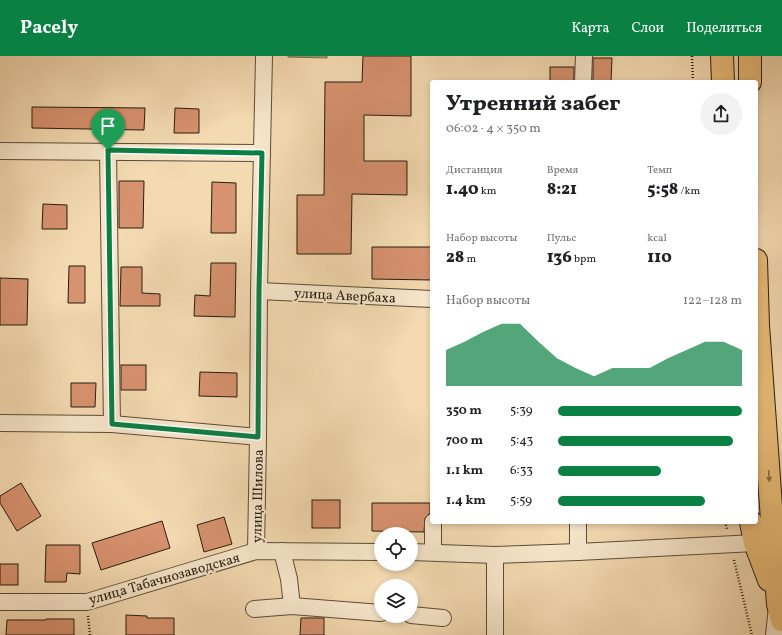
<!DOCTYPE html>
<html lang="ru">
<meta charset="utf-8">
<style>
:root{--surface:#fff;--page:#f2f2f2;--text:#202124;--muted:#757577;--accent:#0b8043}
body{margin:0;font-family:Vollkorn,serif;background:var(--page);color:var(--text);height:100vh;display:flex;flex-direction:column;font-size:15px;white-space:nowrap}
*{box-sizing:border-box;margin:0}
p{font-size:13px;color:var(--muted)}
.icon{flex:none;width:22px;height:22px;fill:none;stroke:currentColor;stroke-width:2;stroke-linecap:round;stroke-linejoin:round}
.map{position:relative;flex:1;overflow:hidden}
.details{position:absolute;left:430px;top:24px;width:328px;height:444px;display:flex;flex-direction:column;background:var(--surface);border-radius:4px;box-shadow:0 2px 6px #0003}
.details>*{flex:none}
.controls{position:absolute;left:374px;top:471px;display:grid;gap:8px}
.controls a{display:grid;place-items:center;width:44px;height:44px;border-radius:50%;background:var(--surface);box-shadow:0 2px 6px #0003;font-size:20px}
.pin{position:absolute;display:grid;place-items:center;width:34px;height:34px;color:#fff;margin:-41px -17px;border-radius:50% 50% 50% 0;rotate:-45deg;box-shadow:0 0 4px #0007}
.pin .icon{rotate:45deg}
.round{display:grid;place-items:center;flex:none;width:42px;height:42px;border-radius:21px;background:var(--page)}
.summary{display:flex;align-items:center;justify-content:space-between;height:68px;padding:0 16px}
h1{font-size:22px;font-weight:800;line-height:30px}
.figures{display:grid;grid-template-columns:repeat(3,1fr);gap:6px;height:68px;padding:4px 16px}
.figures div{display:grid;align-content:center}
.figures b{font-size:17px;font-weight:800}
.figures small{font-size:11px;font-weight:400}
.figures p{font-size:11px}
.chart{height:112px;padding:8px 16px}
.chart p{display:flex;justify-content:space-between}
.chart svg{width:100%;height:72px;margin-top:4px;fill:var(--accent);opacity:.7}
ul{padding:0 16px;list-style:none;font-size:13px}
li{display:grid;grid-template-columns:64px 48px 1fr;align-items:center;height:30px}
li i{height:10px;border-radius:5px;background:var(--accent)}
header{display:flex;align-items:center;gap:24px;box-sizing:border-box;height:56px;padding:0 20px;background:var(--accent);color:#fff}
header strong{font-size:19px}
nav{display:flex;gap:22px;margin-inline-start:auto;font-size:14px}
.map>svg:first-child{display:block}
.green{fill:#bfbe89;stroke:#726d4c}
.building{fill:#d7926f;stroke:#261c10}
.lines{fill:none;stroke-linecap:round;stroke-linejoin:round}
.minor-casing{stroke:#5a4c38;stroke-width:18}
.primary-casing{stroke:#261c10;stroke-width:24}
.path{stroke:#261c10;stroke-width:2.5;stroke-dasharray:1 2;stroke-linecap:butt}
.minor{stroke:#f8e7cc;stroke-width:16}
.primary{stroke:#eabd78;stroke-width:22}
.oneway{fill:#886c44}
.route-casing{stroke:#fff;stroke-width:8}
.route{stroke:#0b8043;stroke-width:5}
.labels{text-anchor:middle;stroke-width:4;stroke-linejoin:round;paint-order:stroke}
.street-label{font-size:14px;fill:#261c10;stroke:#f8e7cc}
</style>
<header>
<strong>Pacely</strong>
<nav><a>Карта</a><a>Слои</a><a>Поделиться</a></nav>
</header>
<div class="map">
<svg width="782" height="579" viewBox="0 0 782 579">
<rect width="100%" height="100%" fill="#f4dab1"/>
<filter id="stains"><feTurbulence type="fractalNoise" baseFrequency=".005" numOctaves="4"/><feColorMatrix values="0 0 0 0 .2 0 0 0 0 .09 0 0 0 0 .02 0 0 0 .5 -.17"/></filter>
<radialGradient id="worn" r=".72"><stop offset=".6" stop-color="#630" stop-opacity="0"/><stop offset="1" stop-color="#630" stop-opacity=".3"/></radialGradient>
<path class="green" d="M 288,0 L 327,0 L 327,2 L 288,1 Z"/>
<g class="building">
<path d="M 363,0 L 411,0 L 411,60 L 364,59 L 364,105 L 407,105 L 407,139 L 352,138 L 351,198 L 297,198 L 297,139 L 324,139 L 325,26 L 362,26 Z"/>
<path d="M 593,2 L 612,2 L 611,26 L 593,26 Z"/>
<rect x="550" y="11" width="24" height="15"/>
<path d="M 32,51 L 145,52 L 144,74 L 32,72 Z"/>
<path d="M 175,52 L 199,53 L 199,77 L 174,77 Z"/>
<path d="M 119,125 L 144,125 L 143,172 L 119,172 Z"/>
<path d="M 212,126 L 236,127 L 236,177 L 211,177 Z"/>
<path d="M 43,148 L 67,149 L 67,173 L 42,173 Z"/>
<path d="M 372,191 L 432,191 L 432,224 L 372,223 Z"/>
<path d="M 211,207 L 236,207 L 235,261 L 194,260 L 195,239 L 210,240 Z"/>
<path d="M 69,210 L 85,210 L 85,247 L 68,247 Z"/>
<path d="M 121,211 L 142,211 L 142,237 L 160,238 L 160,250 L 120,250 Z"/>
<path d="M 0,222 L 28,223 L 27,269 L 0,269 Z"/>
<rect x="121" y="309" width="25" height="25"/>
<path d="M 200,316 L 237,317 L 237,341 L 199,340 Z"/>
<path d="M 71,327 L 96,327 L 95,351 L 71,351 Z"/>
<path d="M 21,427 L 41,460 L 17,475 L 0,447 L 0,440 Z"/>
<rect x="312" y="444" width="28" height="28"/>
<path d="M 372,447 L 430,447 L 430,457 L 425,462 L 424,476 L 372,475 Z"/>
<path d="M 224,461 L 232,488 L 204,496 L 197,469 Z"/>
<path d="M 162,465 L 170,492 L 101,514 L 92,487 Z"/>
<path d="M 46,489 L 80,489 L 80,518 L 67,517 L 66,526 L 45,526 Z"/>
<rect x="0" y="508" width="18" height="21"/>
<path d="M 126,559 L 147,560 L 147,562 L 174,562 L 174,579 L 126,579 Z"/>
<path d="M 301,562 L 324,562 L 324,579 L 300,579 Z"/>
<path d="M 46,563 L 74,563 L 74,579 L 6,579 L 7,564 L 46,564 Z"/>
</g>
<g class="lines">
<g class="minor-casing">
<g id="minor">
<path d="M 583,26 L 584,0"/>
<path d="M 0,95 L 262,97"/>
<path d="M 108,95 L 112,368"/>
<path d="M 259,235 L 432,243"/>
<path d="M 0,367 L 112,368 L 258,381"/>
<path d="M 256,495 L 258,381 L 259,235 L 264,0"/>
<path d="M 282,495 L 289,523 L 292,550"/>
<path d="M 411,496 L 495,499 L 578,496 L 755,487"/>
<path d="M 433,496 L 433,466"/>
<path d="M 578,496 L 578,466"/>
<path d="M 0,546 L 87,546 L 256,495 L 381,496"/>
<path d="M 254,553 L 292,550 L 381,557"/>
<path d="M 411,559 L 443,562"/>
<path d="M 495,579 L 495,499"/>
<path d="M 774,579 L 777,551"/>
</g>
</g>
<g class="primary-casing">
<g id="primary">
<path d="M 722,0 L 723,26"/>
<path d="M 750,0 L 750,26"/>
<path d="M 756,204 L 758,269 L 778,548 L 782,564"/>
<path d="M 751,466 L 755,487 L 769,524"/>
</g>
</g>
<g class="path">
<path d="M 692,0 L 693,26"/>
<path d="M 725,466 L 727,473"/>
<path d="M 734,504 L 752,579"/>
<path d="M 88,560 L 90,579"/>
</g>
<use href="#minor" class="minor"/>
<use href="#primary" class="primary"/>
</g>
<defs><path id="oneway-solid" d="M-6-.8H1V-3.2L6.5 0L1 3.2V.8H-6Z"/></defs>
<use class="oneway" href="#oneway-solid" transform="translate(769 420) rotate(86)"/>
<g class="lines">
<g class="route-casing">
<path id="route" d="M 108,94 L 262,97 L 259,235 L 258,381 L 112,368 Z"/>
</g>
<use href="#route" class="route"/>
</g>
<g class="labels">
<g class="street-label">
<text transform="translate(345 239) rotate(3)" y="5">улица Авербаха</text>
<text transform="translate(257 440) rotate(-89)" y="5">улица Шилова</text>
<text transform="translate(164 522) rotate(-16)" y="5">улица Табачнозаводская</text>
</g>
</g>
<rect width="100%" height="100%" filter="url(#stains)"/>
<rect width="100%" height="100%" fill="url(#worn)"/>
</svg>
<div class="controls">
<a><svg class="icon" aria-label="locate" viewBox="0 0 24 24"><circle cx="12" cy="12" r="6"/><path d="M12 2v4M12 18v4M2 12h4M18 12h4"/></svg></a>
<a><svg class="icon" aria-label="layers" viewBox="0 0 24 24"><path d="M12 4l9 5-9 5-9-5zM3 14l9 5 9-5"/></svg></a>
</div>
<div class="pin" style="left:108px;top:94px;background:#1e9e55"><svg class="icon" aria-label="arrive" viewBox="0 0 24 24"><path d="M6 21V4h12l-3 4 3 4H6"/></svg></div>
<section class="details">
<div class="summary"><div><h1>Утренний забег</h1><p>06:02 · 4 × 350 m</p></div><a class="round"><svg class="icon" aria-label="share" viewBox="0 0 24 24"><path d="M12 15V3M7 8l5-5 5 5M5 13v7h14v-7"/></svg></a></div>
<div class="figures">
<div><p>Дистанция</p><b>1.40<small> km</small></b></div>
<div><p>Время</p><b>8:21</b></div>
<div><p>Темп</p><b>5:58<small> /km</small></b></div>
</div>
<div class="figures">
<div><p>Набор высоты</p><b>28<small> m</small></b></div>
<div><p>Пульс</p><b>136<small> bpm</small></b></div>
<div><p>kcal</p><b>110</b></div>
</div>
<div class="chart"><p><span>Набор высоты</span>122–128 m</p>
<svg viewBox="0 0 160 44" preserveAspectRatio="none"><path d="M0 44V22L10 17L20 11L30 6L40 6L50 17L60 27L70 33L80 38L90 33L100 33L110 33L120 27L130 22L140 17L150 17L160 22V44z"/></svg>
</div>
<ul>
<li><b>350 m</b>5:39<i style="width:100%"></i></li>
<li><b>700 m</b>5:43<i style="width:95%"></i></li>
<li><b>1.1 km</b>6:33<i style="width:56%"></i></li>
<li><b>1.4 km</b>5:59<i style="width:80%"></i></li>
</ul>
</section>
</div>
